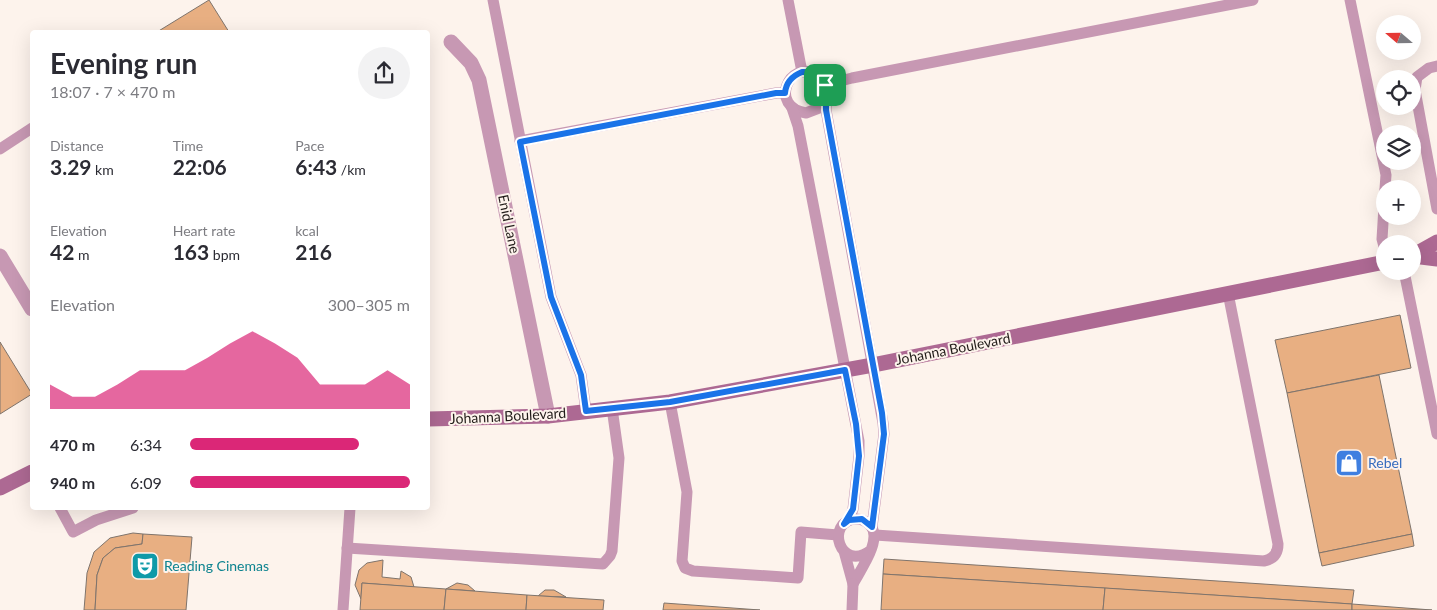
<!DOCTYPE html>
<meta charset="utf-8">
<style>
:root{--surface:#fff;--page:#f2f2f3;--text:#2b2b33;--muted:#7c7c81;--accent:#db2777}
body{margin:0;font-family:Lato,sans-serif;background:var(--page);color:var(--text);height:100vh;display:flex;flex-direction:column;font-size:19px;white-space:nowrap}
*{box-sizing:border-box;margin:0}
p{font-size:16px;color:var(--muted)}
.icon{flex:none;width:28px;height:28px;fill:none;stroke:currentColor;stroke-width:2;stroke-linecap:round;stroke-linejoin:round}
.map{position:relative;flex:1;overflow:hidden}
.side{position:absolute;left:30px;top:30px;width:400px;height:480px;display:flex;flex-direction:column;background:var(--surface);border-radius:5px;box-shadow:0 5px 20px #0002}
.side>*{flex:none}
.needle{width:32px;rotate:290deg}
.buttons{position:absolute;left:1376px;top:15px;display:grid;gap:10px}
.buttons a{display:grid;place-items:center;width:45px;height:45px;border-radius:50%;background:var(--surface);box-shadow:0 5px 20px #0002;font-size:25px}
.pin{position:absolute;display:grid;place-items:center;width:42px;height:42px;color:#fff;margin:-21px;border-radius:10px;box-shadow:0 2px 8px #0006}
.round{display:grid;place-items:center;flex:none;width:52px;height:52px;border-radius:26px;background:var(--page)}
.head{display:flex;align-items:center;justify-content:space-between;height:85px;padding:0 20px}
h1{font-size:28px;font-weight:700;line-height:38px}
.metrics{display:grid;grid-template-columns:repeat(3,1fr);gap:8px;height:85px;padding:5px 20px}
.metrics div{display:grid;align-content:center}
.metrics b{font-size:21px;font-weight:700}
.metrics small{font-size:14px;font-weight:400}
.metrics p{font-size:14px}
.chart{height:140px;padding:10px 20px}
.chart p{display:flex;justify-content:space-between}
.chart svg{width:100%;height:90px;margin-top:5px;fill:var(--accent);opacity:.7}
ul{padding:0 20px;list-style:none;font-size:16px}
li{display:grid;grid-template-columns:80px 60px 1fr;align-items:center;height:38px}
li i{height:12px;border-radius:6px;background:var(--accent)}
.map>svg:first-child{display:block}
.building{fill:#e8af82;stroke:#7f746c}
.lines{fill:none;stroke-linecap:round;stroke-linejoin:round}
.lane{stroke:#c798b3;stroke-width:11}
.street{stroke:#c798b3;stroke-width:15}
.secondary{stroke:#ad6993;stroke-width:15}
.route-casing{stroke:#fff;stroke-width:10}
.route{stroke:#1a73e8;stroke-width:6}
.labels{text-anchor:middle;stroke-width:4;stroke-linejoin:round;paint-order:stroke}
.street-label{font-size:14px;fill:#201b18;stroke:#fdf3ec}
.shop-label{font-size:14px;fill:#366cbe;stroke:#fdf3ec;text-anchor:start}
.culture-label{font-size:14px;fill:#0d838f;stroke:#fdf3ec;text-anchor:start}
</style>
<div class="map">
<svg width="1437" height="610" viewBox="0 0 1437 610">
<rect width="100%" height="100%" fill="#fdf3ec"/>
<g class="building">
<path d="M 209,0 L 229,32 L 157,32 Z"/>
<path d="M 1400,315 L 1411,368 L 1287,393 L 1275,340 Z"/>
<path d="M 0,342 L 32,394 L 0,414 Z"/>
<path d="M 1379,375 L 1412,534 L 1319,553 L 1287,393 Z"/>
<path d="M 133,533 L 143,534 L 142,544 L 115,548 L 103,558 L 97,575 L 95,610 L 84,610 L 87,573 L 94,552 L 110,538 Z"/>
<path d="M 143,534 L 192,537 L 186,610 L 95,610 L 97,575 L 103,558 L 115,548 L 142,544 Z"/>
<path d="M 1412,534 L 1414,546 L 1322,566 L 1319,553 Z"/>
<path d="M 884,559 L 1096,573 L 1354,590 L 1352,604 L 883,574 Z"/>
<path d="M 383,560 L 382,577 L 400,579 L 401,571 L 411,577 L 414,587 L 362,583 L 361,599 L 355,585 L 359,570 L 367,563 Z"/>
<path d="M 883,574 L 1105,588 L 1103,610 L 881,610 Z"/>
<path d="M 362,583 L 446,589 L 444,610 L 360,610 Z"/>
<path d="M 457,583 L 468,585 L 475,591 L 446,589 Z"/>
<path d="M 1105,588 L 1352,604 L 1352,610 L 1103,610 Z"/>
<path d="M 446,589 L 527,595 L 526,610 L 444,610 Z"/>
<path d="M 545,590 L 554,590 L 566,597 L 538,596 Z"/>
<path d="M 527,595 L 604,600 L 603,610 L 526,610 Z"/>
<path d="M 664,603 L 760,610 L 663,610 Z"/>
<path d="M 1352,604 L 1432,610 L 1352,610 Z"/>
</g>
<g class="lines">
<g class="lane">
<path d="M 493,0 L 551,297 L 581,375 L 586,411"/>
<path d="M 788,0 L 802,72"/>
<path d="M 1350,0 L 1386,175 L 1385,189"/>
<path d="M 1437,66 L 1429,68 L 1417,77 L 1415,90 L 1437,209"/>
<path d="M 825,85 L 852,78 L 1253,0"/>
<path d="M 826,96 L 819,108 L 806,113 C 769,107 788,60 816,74 C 822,77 825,84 826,90 C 827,96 826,103 826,110 L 883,423 L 884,434 L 872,527"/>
<path d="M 792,108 L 798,126 L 859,441 L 859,456 L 853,509 L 850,517 L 844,524"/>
<path d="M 520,141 L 776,93 L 785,93"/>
<path d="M 0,149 L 32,128"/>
<path d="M 1385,190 L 1382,239 L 1385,250"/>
<path d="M 1404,271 L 1437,434"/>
<path d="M 670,402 L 687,492 L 682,561 L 685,568 L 693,571 L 798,578 L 801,532 L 838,535"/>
<path d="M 60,508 L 73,532 L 96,520 L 133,508"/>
<path d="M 875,535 L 1264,561 C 1274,559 1278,553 1278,544 L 1228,293"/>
<path d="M 347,548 L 603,564 L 610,556 L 612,551 L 619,458 L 612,408"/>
<path d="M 844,551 L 853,584 C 861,569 883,539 870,525 C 866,521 861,519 856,519 C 824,521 840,574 871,550"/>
<path d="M 343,610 L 350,508"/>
<path d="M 852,610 L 853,584"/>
</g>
<g class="street">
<path d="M 451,42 L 471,63 L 479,80 L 548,416"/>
<path d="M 0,256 L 32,309"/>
</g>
<g class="secondary">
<path d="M 1412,256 L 1437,242"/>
<path d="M 1413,256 L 1437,259"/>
<path d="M 428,419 L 548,416 L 670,402 L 873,365 L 1385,262"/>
<path d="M 0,488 L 32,472"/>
</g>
</g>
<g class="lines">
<g class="route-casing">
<path id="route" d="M 802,72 C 828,71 826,91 826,110 L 882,413 L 884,434 L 872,527 L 862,519 L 849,520 L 844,524 L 853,509 L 859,456 L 856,424 L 845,370 L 670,402 L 586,411 L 581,375 L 551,297 L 520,142 L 776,93 L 785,93 C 786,82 792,76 802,72 Z"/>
</g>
<use href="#route" class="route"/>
</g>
<defs>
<g id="shop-square" transform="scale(1.4375)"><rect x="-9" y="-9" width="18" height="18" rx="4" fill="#3f7fe0" stroke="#fdf3ec"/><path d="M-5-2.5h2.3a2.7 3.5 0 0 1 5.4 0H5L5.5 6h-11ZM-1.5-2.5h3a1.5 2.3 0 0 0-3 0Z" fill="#fff"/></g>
<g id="theatre-square" transform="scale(1.4375)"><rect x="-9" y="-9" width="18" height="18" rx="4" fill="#0f9aa8" stroke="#fdf3ec"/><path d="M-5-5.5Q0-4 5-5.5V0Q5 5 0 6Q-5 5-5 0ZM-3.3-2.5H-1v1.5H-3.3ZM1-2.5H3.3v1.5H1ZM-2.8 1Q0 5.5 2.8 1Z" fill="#fff"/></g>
</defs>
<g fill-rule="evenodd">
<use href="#shop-square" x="1349" y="463"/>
<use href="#theatre-square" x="145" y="566"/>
</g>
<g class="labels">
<g class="street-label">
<text transform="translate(509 224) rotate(78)" y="5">Enid Lane</text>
<text transform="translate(953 349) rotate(-11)" y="5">Johanna Boulevard</text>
<text transform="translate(508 416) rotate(-3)" y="5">Johanna Boulevard</text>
</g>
<g class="shop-label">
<text x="1368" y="468">Rebel</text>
</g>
<g class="culture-label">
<text x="164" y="571">Reading Cinemas</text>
</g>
</g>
</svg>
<div class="buttons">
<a><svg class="needle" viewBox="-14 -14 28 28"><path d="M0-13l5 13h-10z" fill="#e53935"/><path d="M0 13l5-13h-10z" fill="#7c7c81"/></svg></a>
<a><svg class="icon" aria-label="locate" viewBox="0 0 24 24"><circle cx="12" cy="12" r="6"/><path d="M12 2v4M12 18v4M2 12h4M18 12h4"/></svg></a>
<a><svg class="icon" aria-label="layers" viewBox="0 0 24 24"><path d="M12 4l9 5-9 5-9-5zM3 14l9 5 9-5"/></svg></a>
<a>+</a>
<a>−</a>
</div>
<div class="pin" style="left:825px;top:85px;background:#1e9e55"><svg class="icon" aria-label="arrive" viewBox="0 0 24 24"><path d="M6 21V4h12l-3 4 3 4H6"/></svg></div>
<section class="side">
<div class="head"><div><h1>Evening run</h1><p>18:07 · 7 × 470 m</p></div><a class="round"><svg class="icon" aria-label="share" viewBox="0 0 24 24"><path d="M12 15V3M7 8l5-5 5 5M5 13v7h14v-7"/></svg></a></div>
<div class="metrics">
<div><p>Distance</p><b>3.29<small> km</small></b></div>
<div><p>Time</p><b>22:06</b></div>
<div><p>Pace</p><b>6:43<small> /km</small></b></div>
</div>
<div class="metrics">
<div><p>Elevation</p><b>42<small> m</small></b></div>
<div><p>Heart rate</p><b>163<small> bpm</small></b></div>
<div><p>kcal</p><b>216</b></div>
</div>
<div class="chart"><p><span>Elevation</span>300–305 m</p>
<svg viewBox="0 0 160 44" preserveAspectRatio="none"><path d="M0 44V32L10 38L20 38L30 32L40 25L50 25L60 25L70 19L80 12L90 6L100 12L110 19L120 32L130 32L140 32L150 25L160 32V44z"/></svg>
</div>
<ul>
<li><b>470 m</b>6:34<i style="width:77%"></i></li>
<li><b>940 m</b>6:09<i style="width:100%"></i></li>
</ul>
</section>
</div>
